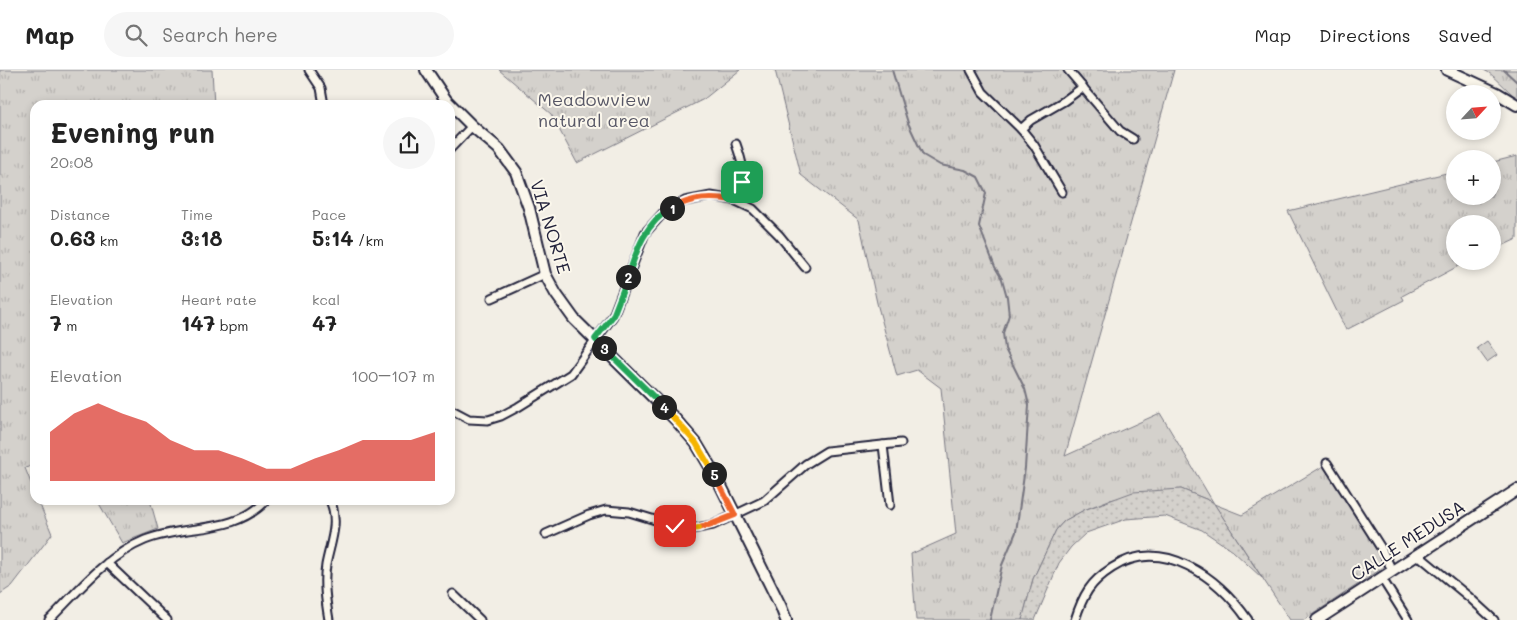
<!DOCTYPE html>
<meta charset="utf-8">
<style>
:root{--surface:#fff;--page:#f6f6f6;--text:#222;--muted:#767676;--line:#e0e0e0;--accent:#d93025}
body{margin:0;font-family:Mali,sans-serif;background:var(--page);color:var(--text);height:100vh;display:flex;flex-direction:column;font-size:19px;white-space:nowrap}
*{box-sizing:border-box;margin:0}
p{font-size:16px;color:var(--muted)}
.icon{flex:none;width:28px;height:28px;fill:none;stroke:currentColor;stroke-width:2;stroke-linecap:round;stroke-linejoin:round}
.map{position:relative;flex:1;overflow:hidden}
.sheet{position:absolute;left:30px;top:30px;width:425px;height:405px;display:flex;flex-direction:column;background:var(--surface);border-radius:15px;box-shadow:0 2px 8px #0003}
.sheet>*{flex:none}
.needle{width:32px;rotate:64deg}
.buttons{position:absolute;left:1446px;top:15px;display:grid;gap:10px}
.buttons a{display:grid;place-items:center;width:55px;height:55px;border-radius:50%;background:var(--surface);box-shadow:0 2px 8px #0003;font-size:25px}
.pin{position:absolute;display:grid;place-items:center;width:42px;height:42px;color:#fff;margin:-21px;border-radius:10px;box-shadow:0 2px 8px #0006}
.km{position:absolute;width:25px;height:25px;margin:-12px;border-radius:50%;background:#222;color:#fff;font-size:14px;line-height:25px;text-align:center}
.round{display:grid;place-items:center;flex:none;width:52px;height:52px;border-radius:26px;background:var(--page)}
.head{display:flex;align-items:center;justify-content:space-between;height:85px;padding:0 20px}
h1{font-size:28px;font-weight:700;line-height:38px}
.stats{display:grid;grid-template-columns:repeat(3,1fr);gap:8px;height:85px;padding:5px 20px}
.stats div{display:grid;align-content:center}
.stats b{font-size:21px;font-weight:700}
.stats small{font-size:14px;font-weight:400}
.stats p{font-size:14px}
.chart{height:140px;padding:10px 20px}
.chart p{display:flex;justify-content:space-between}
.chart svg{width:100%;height:90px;margin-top:5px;fill:var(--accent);opacity:.7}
header{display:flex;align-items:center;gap:30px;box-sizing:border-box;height:70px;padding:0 25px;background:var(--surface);border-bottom:1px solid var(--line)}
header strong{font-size:24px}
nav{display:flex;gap:28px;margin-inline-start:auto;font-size:18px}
.search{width:350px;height:45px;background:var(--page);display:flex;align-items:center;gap:12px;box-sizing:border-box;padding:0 18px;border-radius:28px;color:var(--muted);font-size:19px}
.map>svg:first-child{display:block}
.grass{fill:url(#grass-tufts);stroke:#7b7a84}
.garden{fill:url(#garden-dots);stroke:#7b7a84}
.pitch{fill:#d4d1cc;stroke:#7b7a84}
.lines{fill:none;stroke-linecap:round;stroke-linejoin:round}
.stream{stroke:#76747f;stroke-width:2}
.street-casing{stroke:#22223b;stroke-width:11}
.secondary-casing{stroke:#22223b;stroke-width:14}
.street{stroke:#fbf7ec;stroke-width:7}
.secondary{stroke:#fbf7ec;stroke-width:10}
.split-1-casing{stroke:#fff;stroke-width:10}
.split-2-casing{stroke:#fff;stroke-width:10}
.split-3-casing{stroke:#fff;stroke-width:10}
.split-4-casing{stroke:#fff;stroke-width:10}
.split-5-casing{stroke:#fff;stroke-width:10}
.split-6-casing{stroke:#fff;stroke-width:10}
.split-7-casing{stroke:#fff;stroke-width:10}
.split-1{stroke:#f0652b;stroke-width:6}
.split-2{stroke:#22a559;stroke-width:6}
.split-3{stroke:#22a559;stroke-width:6}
.split-4{stroke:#22a559;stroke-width:6}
.split-5{stroke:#f5b400;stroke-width:6}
.split-6{stroke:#f0652b;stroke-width:6}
.split-7{stroke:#f5b400;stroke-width:6}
.labels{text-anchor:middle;stroke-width:4;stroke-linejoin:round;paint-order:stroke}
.park-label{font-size:18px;fill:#575766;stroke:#fbf7ec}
.street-label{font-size:18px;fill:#22223b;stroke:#fbf7ec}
</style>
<header>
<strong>Map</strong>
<div class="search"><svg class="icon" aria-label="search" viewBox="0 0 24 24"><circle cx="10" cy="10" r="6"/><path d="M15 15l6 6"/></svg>Search here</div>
<nav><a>Map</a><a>Directions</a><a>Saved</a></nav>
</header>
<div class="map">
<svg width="1517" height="550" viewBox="0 0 1517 550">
<defs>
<pattern id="grass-tufts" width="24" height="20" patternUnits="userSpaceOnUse" patternTransform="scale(1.25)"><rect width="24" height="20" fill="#d4d1cc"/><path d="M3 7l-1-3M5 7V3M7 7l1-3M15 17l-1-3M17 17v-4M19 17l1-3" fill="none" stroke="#b6b3b0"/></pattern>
<pattern id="garden-dots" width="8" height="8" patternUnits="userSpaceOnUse" patternTransform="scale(1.25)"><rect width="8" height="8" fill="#d4d1cc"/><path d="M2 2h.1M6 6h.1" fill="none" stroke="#b6b3b0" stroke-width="1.8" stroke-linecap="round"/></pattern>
</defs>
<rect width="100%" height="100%" fill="#f2eee5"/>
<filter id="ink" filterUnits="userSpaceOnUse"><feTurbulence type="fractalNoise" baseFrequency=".02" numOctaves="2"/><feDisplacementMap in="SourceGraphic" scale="10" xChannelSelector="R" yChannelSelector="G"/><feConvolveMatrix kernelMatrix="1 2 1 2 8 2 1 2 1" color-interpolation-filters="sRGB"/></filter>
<g filter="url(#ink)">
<g class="grass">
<path d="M 0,0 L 212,0 L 214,35 L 35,35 L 35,395 L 25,398 L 35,423 L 35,430 L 38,430 L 52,464 L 12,516 L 0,524 Z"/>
<path d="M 499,0 L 740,0 L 704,29 L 577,93 L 551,44 Z"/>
<path d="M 775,0 L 1174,0 L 1065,386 L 1160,343 L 1213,432 L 1181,419 L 1109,430 L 1084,440 L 1064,451 L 1056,460 L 1033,509 L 1022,550 L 916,550 L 911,484 L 956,464 L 941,318 L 917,300 L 897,306 L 877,233 L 859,150 L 801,105 Z"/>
<path d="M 1484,0 L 1517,0 L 1517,28 C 1506,20 1495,5 1484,0 Z"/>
<path d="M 1517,86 L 1517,169 L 1493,180 L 1492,154 L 1455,154 L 1455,191 L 1468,191 L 1402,226 L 1404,230 L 1346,260 L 1288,141 L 1455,101 L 1455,126 L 1492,126 L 1493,92 Z"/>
<path d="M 1325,395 L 1386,496 L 1304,550 L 1290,550 L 1214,434 L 1242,445 Z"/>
<path d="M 97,430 L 150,430 L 158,459 L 122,473 Z"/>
</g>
<path class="garden" d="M 1181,419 L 1213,432 L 1262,508 L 1233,481 L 1202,460 L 1165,446 L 1126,449 L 1086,463 L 1071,477 L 1059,493 L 1035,550 L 1022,550 L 1033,509 L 1056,460 L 1064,451 L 1084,440 L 1133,422 Z"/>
<path class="pitch" d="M 1487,271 L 1497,285 L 1487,292 L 1477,278 Z"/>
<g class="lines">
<g class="stream">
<path d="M 892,0 L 908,53 L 923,85 L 940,95 L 965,100 L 978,107 L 986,123 L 979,156 L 995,197 L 1002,209 L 1007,227 L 1009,245 L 1003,263 L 1005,279 L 1025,319 L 1029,335 L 1025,398 L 1016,462 L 1002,495 L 990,550"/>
<path d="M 1504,0 L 1517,12"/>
</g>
<g class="street-casing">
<g id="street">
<path d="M 309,0 L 321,18 L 324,35"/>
<path d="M 971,0 L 983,22 L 1021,59"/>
<path d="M 1068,0 L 1120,61 L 1133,69"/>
<path d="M 450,79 L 472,56"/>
<path d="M 1062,122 L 1034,75 L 1021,59 L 1031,50 L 1064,31 L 1083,17"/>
<path d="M 734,130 C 746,105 745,100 736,74"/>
<path d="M 492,228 L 545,204"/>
<path d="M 450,339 L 469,349 L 488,350 L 501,346 L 518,337 L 571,304 L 613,246 L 645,163 L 663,143 L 685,131 L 711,126 L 734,130 L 753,139 L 779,165 L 805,197"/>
<path d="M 883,375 L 890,435"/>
<path d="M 1327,393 L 1381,478 L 1392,500"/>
<path d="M 546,464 L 589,445 L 606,440 L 629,442 L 675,456 L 692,459 L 713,455 L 764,431 L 806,394 L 827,381 L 901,373"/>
<path d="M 1417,484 L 1469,527 L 1494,550"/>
<path d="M 107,493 L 167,550"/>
<path d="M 1381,507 L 1408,550"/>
<path d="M 453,524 L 480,550"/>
<path d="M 49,550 C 78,521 106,486 145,470 C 188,453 232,466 267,430"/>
<path d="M 329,550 C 326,532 323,513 326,495 C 330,473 340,453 330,430"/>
<path d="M 1075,550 C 1083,525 1090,512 1112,498 C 1163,465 1219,508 1248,550"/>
</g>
</g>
<g class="secondary-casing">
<g id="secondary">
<path d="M 426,0 L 446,30 L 472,56 L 499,79 L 516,102 L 529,138 L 545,204 L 556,224 L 574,249 L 675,349 L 696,373 L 718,410 L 781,537 L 786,550"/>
<path d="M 1447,0 L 1497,23 L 1517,35"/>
<path d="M 1317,550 L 1517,420"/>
</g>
</g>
<use href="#street" class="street"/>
<use href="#secondary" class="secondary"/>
</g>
</g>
<g class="lines" filter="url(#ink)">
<g class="split-1-casing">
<path id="split-1" d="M 672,138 C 694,127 710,126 734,130 L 742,112"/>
</g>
<g class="split-2-casing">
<path id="split-2" d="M 628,207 C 636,181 646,151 672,138"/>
</g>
<g class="split-3-casing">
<path id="split-3" d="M 604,278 L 595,269 L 613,246 L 628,207"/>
</g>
<g class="split-4-casing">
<path id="split-4" d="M 604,278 L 664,337"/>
</g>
<g class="split-5-casing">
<path id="split-5" d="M 664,337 L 696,373 L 714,404"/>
</g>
<g class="split-6-casing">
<path id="split-6" d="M 699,458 L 712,454 L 735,445 L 714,404"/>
</g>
<g class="split-7-casing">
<path id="split-7" d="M 675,456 L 692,459 L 699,458"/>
</g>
<use href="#split-1" class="split-1"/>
<use href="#split-2" class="split-2"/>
<use href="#split-3" class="split-3"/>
<use href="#split-4" class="split-4"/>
<use href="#split-5" class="split-5"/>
<use href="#split-6" class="split-6"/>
<use href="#split-7" class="split-7"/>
</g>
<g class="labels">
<g class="park-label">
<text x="594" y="36">Meadowview<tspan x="594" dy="21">natural area</tspan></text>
</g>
<g class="street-label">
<text transform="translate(550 157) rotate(73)" y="6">VIA NORTE</text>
<text transform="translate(1408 471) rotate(-33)" y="6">CALLE MEDUSA</text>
</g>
</g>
</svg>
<div class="buttons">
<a><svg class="needle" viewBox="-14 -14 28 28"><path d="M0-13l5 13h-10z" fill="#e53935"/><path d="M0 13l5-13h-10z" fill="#767676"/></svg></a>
<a>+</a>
<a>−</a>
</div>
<div class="pin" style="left:742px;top:112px;background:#1e9e55"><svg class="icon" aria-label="arrive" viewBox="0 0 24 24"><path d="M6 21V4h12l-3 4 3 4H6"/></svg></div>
<div class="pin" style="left:675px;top:456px;background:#d93025"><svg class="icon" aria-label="check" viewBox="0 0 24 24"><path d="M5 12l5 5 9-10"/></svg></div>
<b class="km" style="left:672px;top:138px">1</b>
<b class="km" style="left:628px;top:207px">2</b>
<b class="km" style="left:604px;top:278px">3</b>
<b class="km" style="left:664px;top:337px">4</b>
<b class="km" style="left:714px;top:404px">5</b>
<section class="sheet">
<div class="head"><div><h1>Evening run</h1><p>20:08</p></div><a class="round"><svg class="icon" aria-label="share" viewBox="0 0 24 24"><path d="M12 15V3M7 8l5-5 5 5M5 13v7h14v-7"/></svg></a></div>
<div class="stats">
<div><p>Distance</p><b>0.63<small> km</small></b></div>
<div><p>Time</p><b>3:18</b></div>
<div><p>Pace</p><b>5:14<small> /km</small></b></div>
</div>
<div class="stats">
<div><p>Elevation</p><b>7<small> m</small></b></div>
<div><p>Heart rate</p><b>147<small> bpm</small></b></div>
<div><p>kcal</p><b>47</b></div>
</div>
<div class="chart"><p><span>Elevation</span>100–107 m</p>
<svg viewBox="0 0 160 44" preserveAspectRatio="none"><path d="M0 44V20L10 11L20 6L30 11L40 15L50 24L60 29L70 29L80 33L90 38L100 38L110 33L120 29L130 24L140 24L150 24L160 20V44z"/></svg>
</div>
</section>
</div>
